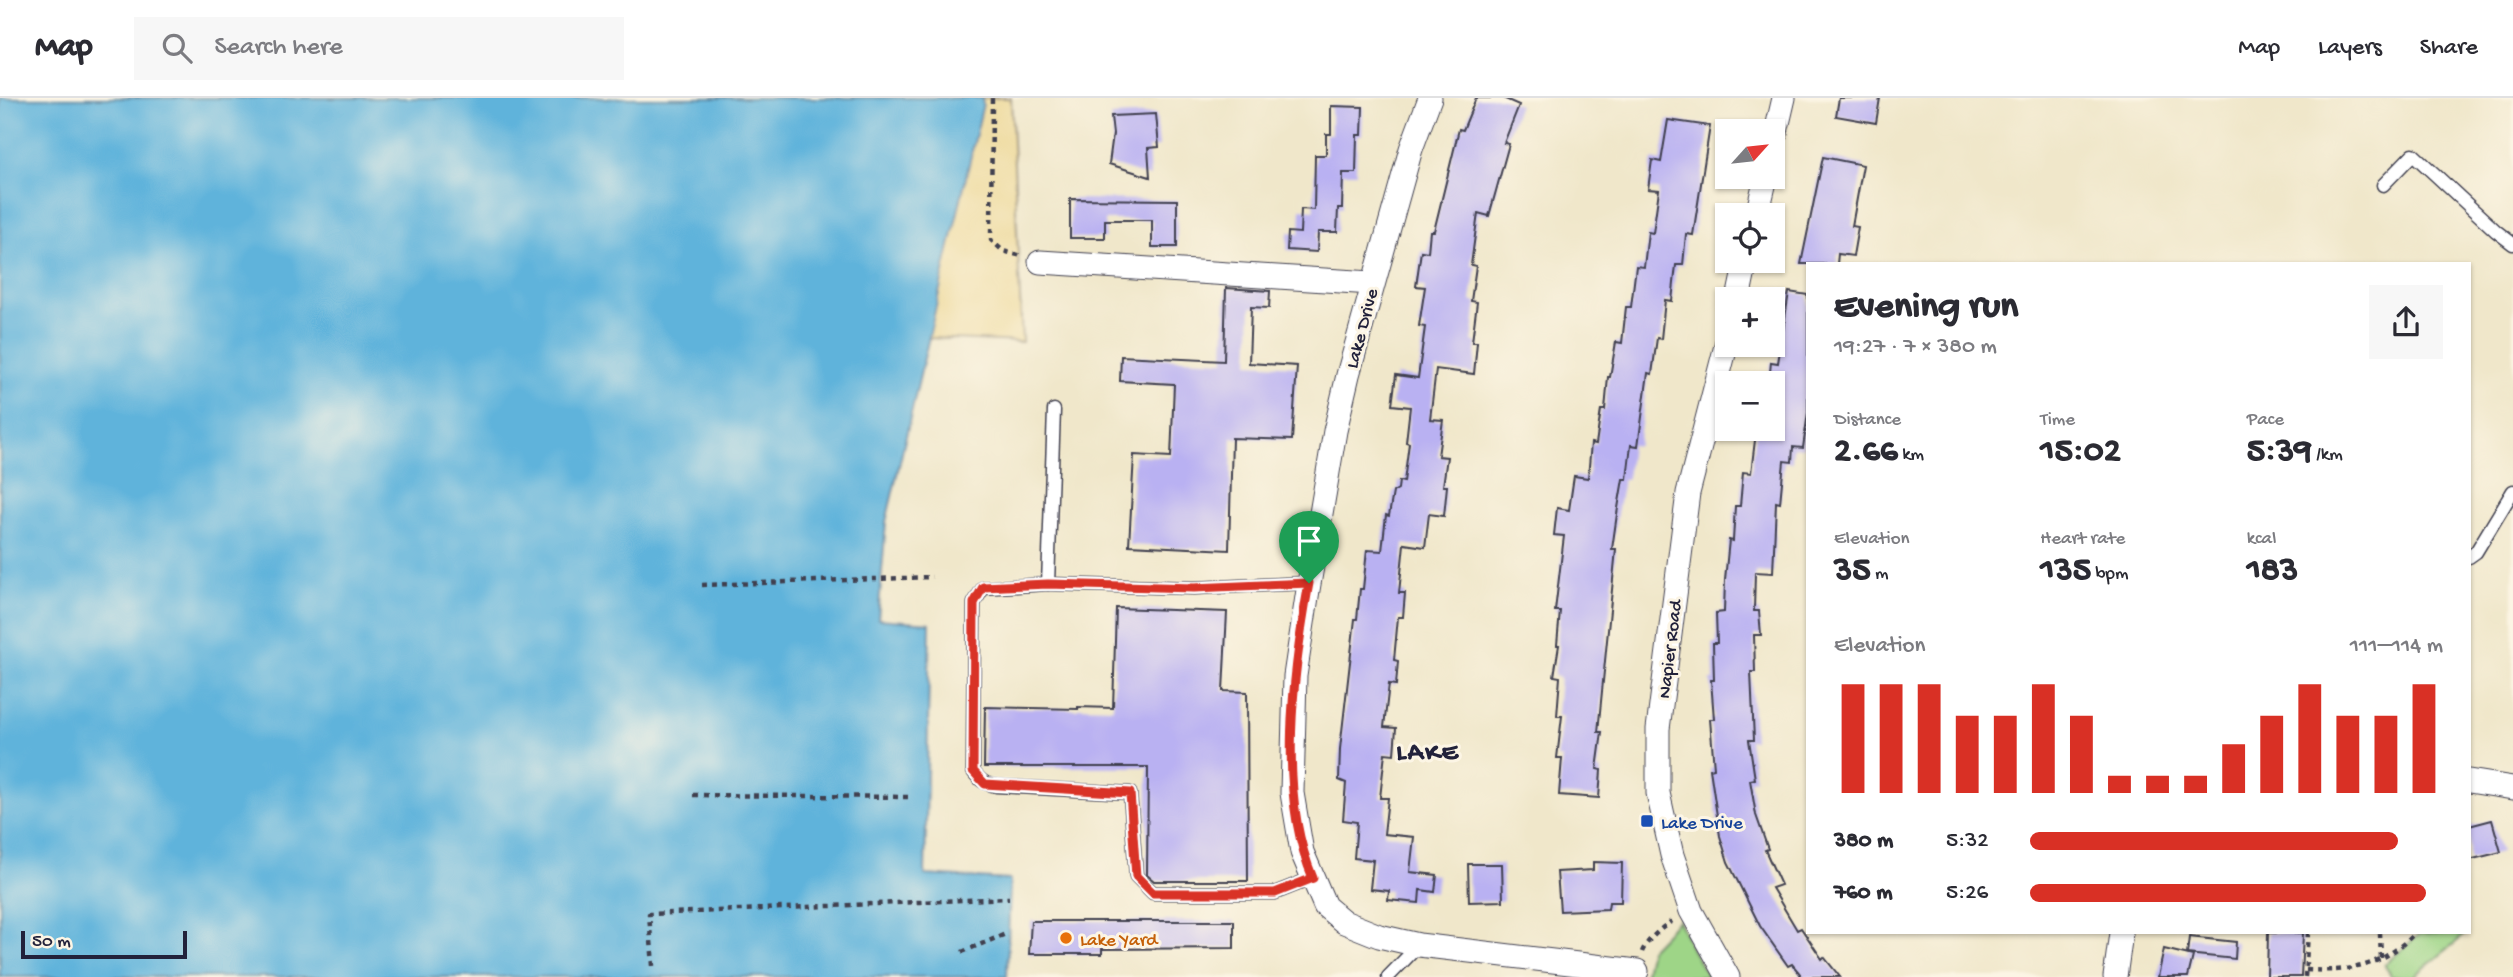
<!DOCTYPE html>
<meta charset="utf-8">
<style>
:root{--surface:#fff;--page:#f7f7f7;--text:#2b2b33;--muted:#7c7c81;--line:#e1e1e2;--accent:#d93025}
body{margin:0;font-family:"Gochi Hand",sans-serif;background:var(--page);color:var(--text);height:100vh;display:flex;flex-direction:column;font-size:26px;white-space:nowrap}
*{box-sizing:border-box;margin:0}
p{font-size:23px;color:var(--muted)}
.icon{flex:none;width:38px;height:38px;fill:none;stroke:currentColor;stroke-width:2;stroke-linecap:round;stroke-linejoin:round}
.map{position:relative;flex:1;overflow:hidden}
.drawer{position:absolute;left:1806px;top:164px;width:665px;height:672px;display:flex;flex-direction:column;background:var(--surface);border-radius:0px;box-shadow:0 2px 5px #0004}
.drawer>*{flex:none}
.needle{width:46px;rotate:63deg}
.tools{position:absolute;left:1715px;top:21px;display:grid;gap:14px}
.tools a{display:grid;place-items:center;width:70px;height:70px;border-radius:0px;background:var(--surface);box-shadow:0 2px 5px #0004;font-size:35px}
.scale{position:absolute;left:21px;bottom:18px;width:166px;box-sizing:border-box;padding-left:7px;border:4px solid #22223b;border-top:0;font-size:19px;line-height:24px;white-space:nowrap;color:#22223b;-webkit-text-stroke:5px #fcf5e5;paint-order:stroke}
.pin{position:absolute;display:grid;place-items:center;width:60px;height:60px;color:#fff;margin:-72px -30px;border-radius:50% 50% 50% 0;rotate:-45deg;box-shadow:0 0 7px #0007}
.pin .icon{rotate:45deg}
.round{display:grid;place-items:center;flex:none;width:74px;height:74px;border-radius:0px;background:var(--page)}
.headline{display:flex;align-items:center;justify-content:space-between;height:119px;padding:0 28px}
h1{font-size:38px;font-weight:700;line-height:52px}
.metrics{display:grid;grid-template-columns:repeat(3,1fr);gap:10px;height:119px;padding:7px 28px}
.metrics div{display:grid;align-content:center}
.metrics b{font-size:35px;font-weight:700}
.metrics small{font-size:19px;font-weight:400}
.metrics p{font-size:19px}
.chart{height:196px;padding:14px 28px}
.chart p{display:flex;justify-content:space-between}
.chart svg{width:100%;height:126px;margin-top:7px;stroke:var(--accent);stroke-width:6}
ul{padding:0 28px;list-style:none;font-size:23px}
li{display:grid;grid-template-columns:112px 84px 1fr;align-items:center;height:52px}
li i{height:18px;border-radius:9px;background:var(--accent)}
header{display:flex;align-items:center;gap:42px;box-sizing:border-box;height:98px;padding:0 35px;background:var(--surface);border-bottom:2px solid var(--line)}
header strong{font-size:33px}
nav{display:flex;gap:38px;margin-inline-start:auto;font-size:24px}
.search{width:490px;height:63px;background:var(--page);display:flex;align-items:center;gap:18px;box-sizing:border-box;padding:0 24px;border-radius:0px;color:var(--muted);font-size:26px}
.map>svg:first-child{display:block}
.green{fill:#9ed587;stroke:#607c61;stroke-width:2}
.sand{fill:#eeda9e;stroke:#887e6c;stroke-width:2}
.water{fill:#5fb3db;stroke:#406a8b;stroke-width:2}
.building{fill:#b9b1f2}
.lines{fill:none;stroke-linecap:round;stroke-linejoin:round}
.lane-casing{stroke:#414050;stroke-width:15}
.street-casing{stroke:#414050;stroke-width:25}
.path{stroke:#414050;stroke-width:4.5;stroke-dasharray:5 5;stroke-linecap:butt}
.lane{stroke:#fff;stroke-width:12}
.street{stroke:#fff;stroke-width:23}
.route-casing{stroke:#fff;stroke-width:14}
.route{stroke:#d93025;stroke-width:9}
.transit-dot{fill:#1a4fb4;stroke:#fcf5e5;stroke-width:2.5}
.food-dot{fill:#e8710a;stroke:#fcf5e5;stroke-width:2.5}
.labels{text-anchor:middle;stroke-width:6;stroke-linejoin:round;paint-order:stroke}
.street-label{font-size:19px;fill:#22223b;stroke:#fcf5e5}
.transit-label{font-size:19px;fill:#164399;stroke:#fcf5e5;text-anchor:start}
.food-label{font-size:19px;fill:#c56008;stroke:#fcf5e5;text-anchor:start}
.district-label{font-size:26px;font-weight:bold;letter-spacing:2px;fill:#22223b;stroke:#fcf5e5}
</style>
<header>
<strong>Map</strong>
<div class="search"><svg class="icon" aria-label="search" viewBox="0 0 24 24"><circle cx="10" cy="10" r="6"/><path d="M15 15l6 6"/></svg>Search here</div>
<nav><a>Map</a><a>Layers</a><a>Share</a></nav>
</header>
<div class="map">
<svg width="2513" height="879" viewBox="0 0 2513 879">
<rect width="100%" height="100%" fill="#fcf5e5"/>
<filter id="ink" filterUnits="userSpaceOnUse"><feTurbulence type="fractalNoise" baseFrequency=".0143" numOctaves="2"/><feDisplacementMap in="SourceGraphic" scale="14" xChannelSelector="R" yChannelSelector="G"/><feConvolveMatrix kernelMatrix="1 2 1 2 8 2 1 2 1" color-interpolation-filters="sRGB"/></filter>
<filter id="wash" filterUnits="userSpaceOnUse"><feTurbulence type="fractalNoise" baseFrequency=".00686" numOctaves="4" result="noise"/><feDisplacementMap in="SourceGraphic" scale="28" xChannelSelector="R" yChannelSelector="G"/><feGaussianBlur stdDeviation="1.57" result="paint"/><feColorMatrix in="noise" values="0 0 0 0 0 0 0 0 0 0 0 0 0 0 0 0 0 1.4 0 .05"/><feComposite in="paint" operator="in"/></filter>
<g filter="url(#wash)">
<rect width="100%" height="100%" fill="#f0e7ca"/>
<g class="green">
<path d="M 1678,822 L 1692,852 L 1708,879 L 1644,879 L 1650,851 Z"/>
<path d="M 2421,835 L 2466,836 L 2413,879 L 2392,879 L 2384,867 Z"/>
</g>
<path class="sand" d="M 931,0 L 1011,0 L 1022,244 L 905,239 Z"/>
<path class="water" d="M 0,0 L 982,0 L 983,6 L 886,424 L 878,521 L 930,525 L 925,777 L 1010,782 L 1007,879 L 0,879 Z"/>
<g id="blocks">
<g class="building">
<path d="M 1476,0 L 1503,0 L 1519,7 L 1504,45 L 1509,46 L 1489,118 L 1478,115 L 1471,167 L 1476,168 L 1471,203 L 1477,204 L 1472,244 L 1477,244 L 1474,276 L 1436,271 L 1430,321 L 1443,322 L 1438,358 L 1447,359 L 1443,388 L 1447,388 L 1444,418 L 1429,416 L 1425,449 L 1404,446 L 1399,495 L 1405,495 L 1403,519 L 1398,519 L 1394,562 L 1398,563 L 1396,587 L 1389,586 L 1384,629 L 1396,630 L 1394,656 L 1385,655 L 1380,700 L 1388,700 L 1384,736 L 1414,739 L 1410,774 L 1437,777 L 1435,794 L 1420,792 L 1419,805 L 1388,802 L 1389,793 L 1370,791 L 1373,762 L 1354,760 L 1357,724 L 1343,722 L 1346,685 L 1339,682 L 1340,651 L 1355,521 L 1357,521 L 1360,491 L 1363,491 L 1367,452 L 1382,453 L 1386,417 L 1389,418 L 1393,394 L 1398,391 L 1399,383 L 1404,384 L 1409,345 L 1406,344 L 1410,309 L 1392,307 L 1396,277 L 1418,280 L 1425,229 L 1419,228 L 1425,189 L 1416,188 L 1421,153 L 1428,154 L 1430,133 L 1434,133 L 1459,31 L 1463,32 Z"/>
<path d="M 1839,0 L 1880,0 L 1876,25 L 1836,18 Z"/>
<path d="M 1331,8 L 1363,9 L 1362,37 L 1357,37 L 1356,75 L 1343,75 L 1342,110 L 1338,110 L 1337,134 L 1318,134 L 1317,154 L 1287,152 L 1288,134 L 1300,135 L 1301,111 L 1314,112 L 1315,57 L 1326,57 L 1326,36 L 1331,36 Z"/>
<path d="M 1156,16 L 1159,49 L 1148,50 L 1150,79 L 1109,66 L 1113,36 L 1111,18 Z"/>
<path d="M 1668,22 L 1710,28 L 1693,137 L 1686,136 L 1683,167 L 1676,167 L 1672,203 L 1665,202 L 1661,241 L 1657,240 L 1652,276 L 1648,275 L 1638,348 L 1631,347 L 1627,381 L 1623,381 L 1617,416 L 1612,451 L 1616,451 L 1598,634 L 1602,634 L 1597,671 L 1601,672 L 1599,700 L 1559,697 L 1562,660 L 1557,660 L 1562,618 L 1557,618 L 1560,579 L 1554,578 L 1559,547 L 1557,547 L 1560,513 L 1555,513 L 1564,438 L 1554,437 L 1557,410 L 1569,412 L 1574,378 L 1588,380 L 1591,345 L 1596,346 L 1601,312 L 1605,312 L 1608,279 L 1610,279 L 1616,244 L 1622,245 L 1626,209 L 1631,209 L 1636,168 L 1644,169 L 1648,134 L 1653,135 L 1659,92 L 1648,91 L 1652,62 L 1661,64 Z"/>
<path d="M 1823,59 L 1863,67 L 1852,128 L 1858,129 L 1853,158 L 1838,156 L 1837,166 L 1801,166 Z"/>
<path d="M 1070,101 L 1177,102 L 1177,149 L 1152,149 L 1152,122 L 1105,122 L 1105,140 L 1070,140 Z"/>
<path d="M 1226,190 L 1270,193 L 1269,210 L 1251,209 L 1249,265 L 1297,268 L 1292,342 L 1232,340 L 1229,452 L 1129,447 L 1134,357 L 1171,359 L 1174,286 L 1120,283 L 1121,258 L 1224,263 Z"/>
<path d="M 1789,194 L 1808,197 L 1808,315 L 1803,350 L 1793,349 L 1792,364 L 1784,363 L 1780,405 L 1776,404 L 1773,475 L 1755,474 L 1754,513 L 1759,513 L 1761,537 L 1754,537 L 1755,574 L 1751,574 L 1754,642 L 1749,642 L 1755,681 L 1750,682 L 1756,717 L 1768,751 L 1765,752 L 1781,787 L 1772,790 L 1797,832 L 1801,830 L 1822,861 L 1824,859 L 1840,879 L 1799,879 L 1801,877 L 1792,866 L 1788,868 L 1760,828 L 1728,764 L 1720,738 L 1710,671 L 1714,670 L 1710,621 L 1714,621 L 1711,582 L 1714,582 L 1713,545 L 1717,545 L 1716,515 L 1724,514 L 1725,482 L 1729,442 L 1733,443 L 1735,408 L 1740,408 L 1743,374 L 1751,375 L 1756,334 L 1773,336 L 1773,285 L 1769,285 L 1771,264 L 1778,265 Z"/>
<path d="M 1116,510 L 1227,514 L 1223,593 L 1247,594 L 1248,783 L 1154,783 L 1147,777 L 1148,669 L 984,669 L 985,609 L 1078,611 L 1078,609 L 1113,610 Z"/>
<path d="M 2492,722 L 2501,754 L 2469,762 L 2469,728 Z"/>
<path d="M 1593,764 L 1622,765 L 1621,804 L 1609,804 L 1608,811 L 1560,813 L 1557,774 L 1593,772 Z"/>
<path d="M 1468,766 L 1502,766 L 1503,803 L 1469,804 Z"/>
<path d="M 1031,823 L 1234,823 L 1234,850 L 1102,851 L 1102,856 L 1029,856 Z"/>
<path d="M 2268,835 L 2303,835 L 2301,879 L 2267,879 Z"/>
<path d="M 2189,839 L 2236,844 L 2235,861 L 2187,856 Z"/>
<path d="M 2164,851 L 2193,858 L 2188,879 L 2158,879 Z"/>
</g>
</g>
</g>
<g filter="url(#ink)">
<use href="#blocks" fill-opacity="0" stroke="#414050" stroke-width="2"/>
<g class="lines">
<g class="lane-casing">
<g id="lane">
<path d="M 2383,87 L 2413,56 L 2496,133 L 2513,146"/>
<path d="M 1054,312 L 1048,486 L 1194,490 L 1309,485"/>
<path d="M 2469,459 L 2476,454 L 2513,393"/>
<path d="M 1048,486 L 983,490 L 974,505 L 973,673 C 980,683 985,686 997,688 L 1130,695 L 1136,778 L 1153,795 L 1275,795 L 1313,780"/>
<path d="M 1388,879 L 1419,847"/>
</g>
</g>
<g class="street-casing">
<g id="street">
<path d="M 1430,0 L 1411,51 L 1348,277 L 1335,333 L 1308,492 L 1295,578 L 1292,695 L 1302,754 L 1325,808 L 1344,824 L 1379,838 L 1419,847 L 1637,873"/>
<path d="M 1773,47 L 1784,0"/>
<path d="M 1757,117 L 1766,79"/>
<path d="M 1040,164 L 1372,185"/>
<path d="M 1738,201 L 1746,163"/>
<path d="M 1727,244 L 1688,395 L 1658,631 L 1658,695 L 1672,757 L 1691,813 L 1728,879"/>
<path d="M 2469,683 L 2513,690"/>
<path d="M 2115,879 L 2121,835"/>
</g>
</g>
<g class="path">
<path d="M 992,0 L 991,142 L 1003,153 L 1022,158"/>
<path d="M 702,487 L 932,479"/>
<path d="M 693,697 L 911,699"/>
<path d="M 2380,835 L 2381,862"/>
<path d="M 962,854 L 1008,835"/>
<path d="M 1642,854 C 1647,842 1661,830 1672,823"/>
<path d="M 653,868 L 649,816 L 1009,800"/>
<path d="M 2306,872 C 2352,874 2381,869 2415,835"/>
<path d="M 2305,879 L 2308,835"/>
</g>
<use href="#lane" class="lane"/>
<use href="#street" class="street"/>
</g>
</g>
<g class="lines" filter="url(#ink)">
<g class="route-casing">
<path id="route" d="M 1309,485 C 1293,573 1277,696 1313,780 L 1275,795 L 1153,795 L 1136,778 L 1130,695 L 985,686 L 973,673 L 974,505 L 983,489 L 1048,486 L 1194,490 Z"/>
</g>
<use href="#route" class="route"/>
</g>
<rect class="transit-dot" x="1640" y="716" width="14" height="14" rx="3.5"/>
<circle class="food-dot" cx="1066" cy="840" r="7"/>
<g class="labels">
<g class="street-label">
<text transform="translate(1360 230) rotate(-75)" y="7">Lake Drive</text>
<text transform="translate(1668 551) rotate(-83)" y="7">Napier Road</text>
</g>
<g class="transit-label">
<text x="1661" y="730">Lake Drive</text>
</g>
<g class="food-label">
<text x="1080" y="847">Lake Yard</text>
</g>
<g class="district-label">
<text x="1428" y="661">LAKE</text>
</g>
</g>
</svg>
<div class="tools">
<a><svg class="needle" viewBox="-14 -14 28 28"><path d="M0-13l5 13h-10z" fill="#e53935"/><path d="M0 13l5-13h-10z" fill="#7c7c81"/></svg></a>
<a><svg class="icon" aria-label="locate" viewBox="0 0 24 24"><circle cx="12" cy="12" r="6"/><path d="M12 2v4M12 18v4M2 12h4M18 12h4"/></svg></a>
<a>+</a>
<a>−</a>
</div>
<div class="scale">50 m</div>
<div class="pin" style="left:1309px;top:485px;background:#1e9e55"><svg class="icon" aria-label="arrive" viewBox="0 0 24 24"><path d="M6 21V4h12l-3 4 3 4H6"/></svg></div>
<section class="drawer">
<div class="headline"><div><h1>Evening run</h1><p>19:27 · 7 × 380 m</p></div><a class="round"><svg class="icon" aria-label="share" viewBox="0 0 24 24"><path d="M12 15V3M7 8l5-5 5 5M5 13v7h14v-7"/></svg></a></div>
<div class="metrics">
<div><p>Distance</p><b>2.66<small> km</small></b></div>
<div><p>Time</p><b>15:02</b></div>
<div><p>Pace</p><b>5:39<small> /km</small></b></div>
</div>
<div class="metrics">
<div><p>Elevation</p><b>35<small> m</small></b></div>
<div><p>Heart rate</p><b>135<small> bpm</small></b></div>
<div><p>kcal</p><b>183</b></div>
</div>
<div class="chart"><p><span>Elevation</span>111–114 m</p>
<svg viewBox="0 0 160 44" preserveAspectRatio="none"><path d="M5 44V6M15 44V6M25 44V6M35 44V17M45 44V17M55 44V6M65 44V17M75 44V38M85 44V38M95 44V38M105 44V27M115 44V17M125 44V6M135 44V17M145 44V17M155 44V6"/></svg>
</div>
<ul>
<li><b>380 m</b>5:32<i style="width:89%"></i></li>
<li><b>760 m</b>5:26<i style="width:96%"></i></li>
</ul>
</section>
</div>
